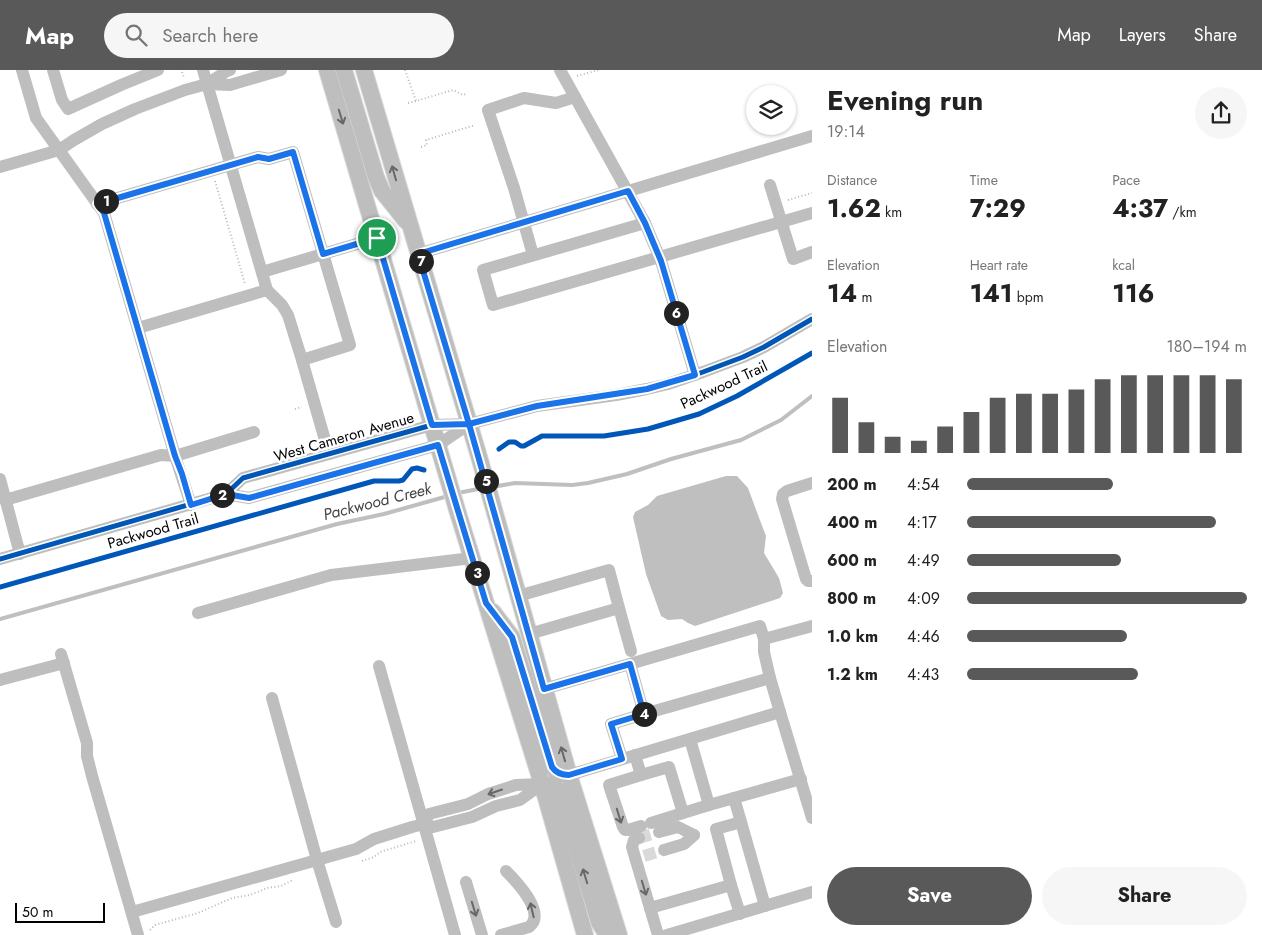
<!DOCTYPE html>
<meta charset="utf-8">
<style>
:root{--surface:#fff;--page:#f6f6f6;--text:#222;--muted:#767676;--accent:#595959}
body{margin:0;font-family:Jost,sans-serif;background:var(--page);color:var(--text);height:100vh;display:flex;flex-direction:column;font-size:19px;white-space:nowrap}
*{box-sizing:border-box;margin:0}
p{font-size:16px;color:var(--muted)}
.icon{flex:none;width:28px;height:28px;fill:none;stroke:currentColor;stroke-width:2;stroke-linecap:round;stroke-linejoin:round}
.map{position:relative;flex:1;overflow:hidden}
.panel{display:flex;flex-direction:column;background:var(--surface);width:450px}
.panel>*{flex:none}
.fabs{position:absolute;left:746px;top:15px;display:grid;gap:10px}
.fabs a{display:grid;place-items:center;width:50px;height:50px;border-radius:50%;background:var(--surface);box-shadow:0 1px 4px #0004;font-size:25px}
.scale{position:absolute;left:15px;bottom:12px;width:90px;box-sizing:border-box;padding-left:5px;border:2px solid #000;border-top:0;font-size:14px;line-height:18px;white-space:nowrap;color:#000;-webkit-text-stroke:4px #fff;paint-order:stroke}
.pin{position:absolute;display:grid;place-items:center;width:42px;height:42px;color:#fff;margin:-21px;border:2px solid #fff;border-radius:50%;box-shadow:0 1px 5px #0007}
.km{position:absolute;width:25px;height:25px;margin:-12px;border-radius:50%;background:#222;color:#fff;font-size:14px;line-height:25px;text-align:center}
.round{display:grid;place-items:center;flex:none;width:52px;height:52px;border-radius:26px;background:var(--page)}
.summary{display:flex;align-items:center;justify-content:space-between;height:85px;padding:0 15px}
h1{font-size:28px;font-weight:700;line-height:38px}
.metrics{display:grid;grid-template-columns:repeat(3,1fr);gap:8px;height:85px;padding:5px 15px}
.metrics div{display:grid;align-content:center}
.metrics b{font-size:25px;font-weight:700}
.metrics small{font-size:14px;font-weight:400}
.metrics p{font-size:14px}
.chart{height:140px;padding:10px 15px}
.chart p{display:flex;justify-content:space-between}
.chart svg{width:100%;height:90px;margin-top:5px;stroke:var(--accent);stroke-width:6}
.button{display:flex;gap:10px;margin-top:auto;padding:10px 15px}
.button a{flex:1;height:58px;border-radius:30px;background:var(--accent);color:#fff;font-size:20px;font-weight:700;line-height:58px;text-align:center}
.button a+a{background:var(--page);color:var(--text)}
ul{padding:0 15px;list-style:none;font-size:16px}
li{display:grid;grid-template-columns:80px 60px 1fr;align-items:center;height:38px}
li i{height:12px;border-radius:6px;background:var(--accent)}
header{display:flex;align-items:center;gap:30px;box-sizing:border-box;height:70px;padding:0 25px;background:var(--accent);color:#fff}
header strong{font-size:24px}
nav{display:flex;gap:28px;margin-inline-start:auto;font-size:18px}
.search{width:350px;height:45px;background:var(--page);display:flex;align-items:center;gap:12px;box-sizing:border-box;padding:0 18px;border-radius:28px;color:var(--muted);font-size:19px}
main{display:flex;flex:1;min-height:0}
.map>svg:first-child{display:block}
.water{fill:#bfbfbf}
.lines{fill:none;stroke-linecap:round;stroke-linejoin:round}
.stream{stroke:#bfbfbf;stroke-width:4}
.minor-tunnel{stroke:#d9d9d9;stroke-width:12;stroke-dasharray:12 6;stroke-linecap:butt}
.major-casing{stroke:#dbdbdb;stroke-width:18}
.path{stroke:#b9b9b9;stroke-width:2;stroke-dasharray:1 2.5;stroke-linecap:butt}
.minor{stroke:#bebebe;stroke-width:12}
.major{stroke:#bebebe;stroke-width:16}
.cycleway-casing{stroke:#fff;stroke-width:8}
.cycleway{stroke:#0057b8;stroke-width:5}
.oneway{stroke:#686868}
.route-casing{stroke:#fff;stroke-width:10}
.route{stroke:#1a73e8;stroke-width:6}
.labels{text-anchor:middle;stroke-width:5;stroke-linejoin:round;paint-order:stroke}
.street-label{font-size:15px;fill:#000;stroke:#fff}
.water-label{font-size:16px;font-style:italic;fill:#444;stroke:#fff}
</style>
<header>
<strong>Map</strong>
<div class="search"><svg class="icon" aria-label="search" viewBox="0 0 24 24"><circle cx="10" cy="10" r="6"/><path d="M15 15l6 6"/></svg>Search here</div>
<nav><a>Map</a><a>Layers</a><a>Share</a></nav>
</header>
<main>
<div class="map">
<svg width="812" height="865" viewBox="0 0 812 865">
<rect width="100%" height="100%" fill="#fff"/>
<path class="water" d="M 726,406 L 737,406 L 748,418 L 758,445 L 766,466 L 764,483 L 779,508 L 783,523 L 780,528 L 695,556 L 688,553 L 682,549 L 668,550 L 661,546 L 646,504 L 633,447 L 635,442 L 648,435 L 657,426 Z"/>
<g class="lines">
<g class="stream">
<path d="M 492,417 L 515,413 L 572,415 L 588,413 L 627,404 L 671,389 L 741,370 L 781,350 L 812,326"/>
<path d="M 458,423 L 483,418"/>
<path d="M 0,549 L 337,454 L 384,444 L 448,426"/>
</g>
<g class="minor-tunnel">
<path d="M 639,768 L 659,762"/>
<path d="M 644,786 L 664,780"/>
</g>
<g class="major-casing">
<g id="major">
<path d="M 327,0 L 458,443 L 542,714 L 585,865"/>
<path d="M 344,0 L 376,107 L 382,121 L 406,151"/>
<path d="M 364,0 L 480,390 L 569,705 L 619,865"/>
<path d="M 493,542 L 512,567 L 552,697 C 556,703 561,705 569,705"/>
<path d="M 542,714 C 549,714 556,716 560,723 L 599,852 L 607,865"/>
</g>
</g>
<g class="path">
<path d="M 405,0 L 416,31 L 453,20 L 463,25 L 466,24"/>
<path d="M 182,2 L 184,8"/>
<path d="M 577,6 L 599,0"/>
<path d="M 408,33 L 416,31"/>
<path d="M 421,77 L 427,75 L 426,70 L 475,55"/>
<path d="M 215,111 L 245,214"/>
<path d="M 788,130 L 812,123"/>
<path d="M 295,339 L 302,337"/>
<path d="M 362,791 L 374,787 L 380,782 L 416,771"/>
<path d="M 150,860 L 155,855 L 198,843 L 232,828 L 250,825 L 267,818 L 281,816 L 293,810"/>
</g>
<g class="minor">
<path d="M 22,0 L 36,48 L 104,143 L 175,386 L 191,435"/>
<path d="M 53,0 L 62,30 L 68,39 L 121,15 L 158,0"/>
<path d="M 560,0 L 645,153 L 661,191 L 695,305"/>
<path d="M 207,14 L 230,15 L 281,0"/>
<path d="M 0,97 L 59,80 L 74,70 L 102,54 L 135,39 L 185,20 L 207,14 L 227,1 L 230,0"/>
<path d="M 770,115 L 793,189 L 812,182"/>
<path d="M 97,134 L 258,87 L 269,89 L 293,82 L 350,275 L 302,290 L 288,245 L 282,235 L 267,220 L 203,0"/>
<path d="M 645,153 L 483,200 L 493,235 L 812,143"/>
<path d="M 418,184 L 812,66"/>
<path d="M 533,185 L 514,118 L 488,40 L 524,28 L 556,33 L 575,27"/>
<path d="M 262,202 L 377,168"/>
<path d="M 138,258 L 267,220"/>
<path d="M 302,290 L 329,384"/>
<path d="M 0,409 L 20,484"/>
<path d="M 812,413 L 787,421 L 783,424 L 782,429 L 806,509 L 808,511 L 812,511"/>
<path d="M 226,424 L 249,428 L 438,375 L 469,354"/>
<path d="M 5,430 L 161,385 L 175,386 L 254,362"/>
<path d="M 0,489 L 226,424 L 243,408 L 432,355 L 469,354 L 537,336 L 616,325 L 647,319 L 668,314 L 703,302 L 743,287 L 764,277 L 812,249"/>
<path d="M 518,526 L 609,500 L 619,538 L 529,564"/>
<path d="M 619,538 L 631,581"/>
<path d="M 198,543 L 331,505 L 472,488"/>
<path d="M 764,569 L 812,556"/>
<path d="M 61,584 L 87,673 L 87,686 L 92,706 L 138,865"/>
<path d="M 379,596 L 455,865"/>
<path d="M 0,610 L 64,593"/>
<path d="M 544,619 L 760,556 L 764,569 L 764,582 L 770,608 L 780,642"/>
<path d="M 272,628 L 317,790 L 336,852"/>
<path d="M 644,644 L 770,608"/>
<path d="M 690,669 L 709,735 L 734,728 L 741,752"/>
<path d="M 635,685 L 641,705 L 669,697 L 683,743 L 709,735"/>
<path d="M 622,689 L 611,654 L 644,644 L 630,594"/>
<path d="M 569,705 L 780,642 L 812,748"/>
<path d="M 641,705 L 609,715 L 623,757 L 625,760 L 628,760 L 641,756"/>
<path d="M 734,728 L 801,709"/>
<path d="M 651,753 L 683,743"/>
<path d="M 424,754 L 429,744 L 468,734 L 488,724 L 516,715 L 542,714"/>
<path d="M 659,762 L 678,757 L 694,765"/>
<path d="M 639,768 L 634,770 L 632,777 L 658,865"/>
<path d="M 664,780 L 684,774 L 694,765"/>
<path d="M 466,812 L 482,865"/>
<path d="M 731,815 L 716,759 L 741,752 L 765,836"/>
<path d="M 650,838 L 731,815 L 740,844"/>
<path d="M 132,842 L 356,779 L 374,769 L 412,757 L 424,754 L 433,757 L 472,747 L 496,736 L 520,730 L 542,714"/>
<path d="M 501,865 L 529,857 C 547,843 516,811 506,801"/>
<path d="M 667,865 L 812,822"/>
</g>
<use href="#major" class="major"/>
<g class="cycleway-casing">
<g id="cycleway">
<path d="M 499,379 L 509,372 L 515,372 L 521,376 L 524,376 L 542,366 L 604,366 L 648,359 L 699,344 L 737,326 L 812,283"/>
<path d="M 0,489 L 226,424 L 243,408 L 432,355 L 469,354 L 537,336 L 616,325 L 647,319 L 668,314 L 703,302 L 743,287 L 764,277 L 812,249"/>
<path d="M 0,517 L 374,411 L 399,411 L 403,410 L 412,399 L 417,398 L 424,400"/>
</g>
</g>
<use href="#cycleway" class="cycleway"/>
</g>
<defs><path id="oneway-shaft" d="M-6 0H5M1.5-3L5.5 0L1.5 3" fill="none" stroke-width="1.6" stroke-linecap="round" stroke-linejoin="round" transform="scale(1.25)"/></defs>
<g class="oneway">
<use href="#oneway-shaft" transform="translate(341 47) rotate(73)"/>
<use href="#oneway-shaft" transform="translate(394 103) rotate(-106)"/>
<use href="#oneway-shaft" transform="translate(563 684) rotate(-106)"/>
<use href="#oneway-shaft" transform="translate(495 722) rotate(161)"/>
<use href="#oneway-shaft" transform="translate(619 746) rotate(73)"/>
<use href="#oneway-shaft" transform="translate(585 806) rotate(-107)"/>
<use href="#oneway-shaft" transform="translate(644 818) rotate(73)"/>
<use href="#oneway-shaft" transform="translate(474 839) rotate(73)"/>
<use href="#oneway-shaft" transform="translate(532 840) rotate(-103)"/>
</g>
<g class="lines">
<g class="route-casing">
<path id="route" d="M 377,168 L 323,184 L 293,82 L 269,89 L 258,87 L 97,134 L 104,143 L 175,386 L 182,404 L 191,435 L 226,424 L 249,428 L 438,375 L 486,533 L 512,567 L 552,697 C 556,703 561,705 569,705 L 622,689 L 611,654 L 644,644 L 630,594 L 544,619 L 469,354 L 537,336 L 647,319 L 695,305 L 661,191 L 645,153 L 628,121 L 418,184 L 469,354 L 432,355 L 377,168"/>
</g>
<use href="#route" class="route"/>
</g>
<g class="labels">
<g class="street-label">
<text transform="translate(724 315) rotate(-25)" y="5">Packwood Trail</text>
<text transform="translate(344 367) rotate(-16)" y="5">West Cameron Avenue</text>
<text transform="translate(153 461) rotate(-16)" y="5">Packwood Trail</text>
</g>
<g class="water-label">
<text transform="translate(377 431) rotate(-14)" y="6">Packwood Creek</text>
</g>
</g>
</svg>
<div class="fabs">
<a><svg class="icon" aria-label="layers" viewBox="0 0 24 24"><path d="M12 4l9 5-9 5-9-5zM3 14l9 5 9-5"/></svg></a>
</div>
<div class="scale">50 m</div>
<div class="pin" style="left:377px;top:168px;background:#1e9e55"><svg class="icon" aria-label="arrive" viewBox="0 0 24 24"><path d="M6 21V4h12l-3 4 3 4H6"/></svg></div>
<b class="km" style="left:106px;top:131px">1</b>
<b class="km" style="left:222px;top:425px">2</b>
<b class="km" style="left:477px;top:503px">3</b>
<b class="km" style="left:644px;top:644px">4</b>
<b class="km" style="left:486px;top:411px">5</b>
<b class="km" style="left:676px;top:243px">6</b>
<b class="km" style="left:421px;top:191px">7</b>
</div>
<section class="panel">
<div class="summary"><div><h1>Evening run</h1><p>19:14</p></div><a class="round"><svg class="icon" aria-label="share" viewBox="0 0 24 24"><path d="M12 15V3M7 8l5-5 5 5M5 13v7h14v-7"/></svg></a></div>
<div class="metrics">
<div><p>Distance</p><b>1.62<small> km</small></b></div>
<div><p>Time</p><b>7:29</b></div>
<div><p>Pace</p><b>4:37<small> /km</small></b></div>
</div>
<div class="metrics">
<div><p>Elevation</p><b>14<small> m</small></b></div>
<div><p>Heart rate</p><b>141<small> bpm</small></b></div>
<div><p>kcal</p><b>116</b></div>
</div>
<div class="chart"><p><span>Elevation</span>180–194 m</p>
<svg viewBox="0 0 160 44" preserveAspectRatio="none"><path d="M5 44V17M15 44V29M25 44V36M35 44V38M45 44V31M55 44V24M65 44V17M75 44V15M85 44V15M95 44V13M105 44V8M115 44V6M125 44V6M135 44V6M145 44V6M155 44V8"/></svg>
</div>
<ul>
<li><b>200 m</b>4:54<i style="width:52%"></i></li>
<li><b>400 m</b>4:17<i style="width:89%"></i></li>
<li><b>600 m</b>4:49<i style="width:55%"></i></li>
<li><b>800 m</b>4:09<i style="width:100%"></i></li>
<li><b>1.0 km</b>4:46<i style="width:57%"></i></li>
<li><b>1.2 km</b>4:43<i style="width:61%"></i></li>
</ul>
<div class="button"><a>Save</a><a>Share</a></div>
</section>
</main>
